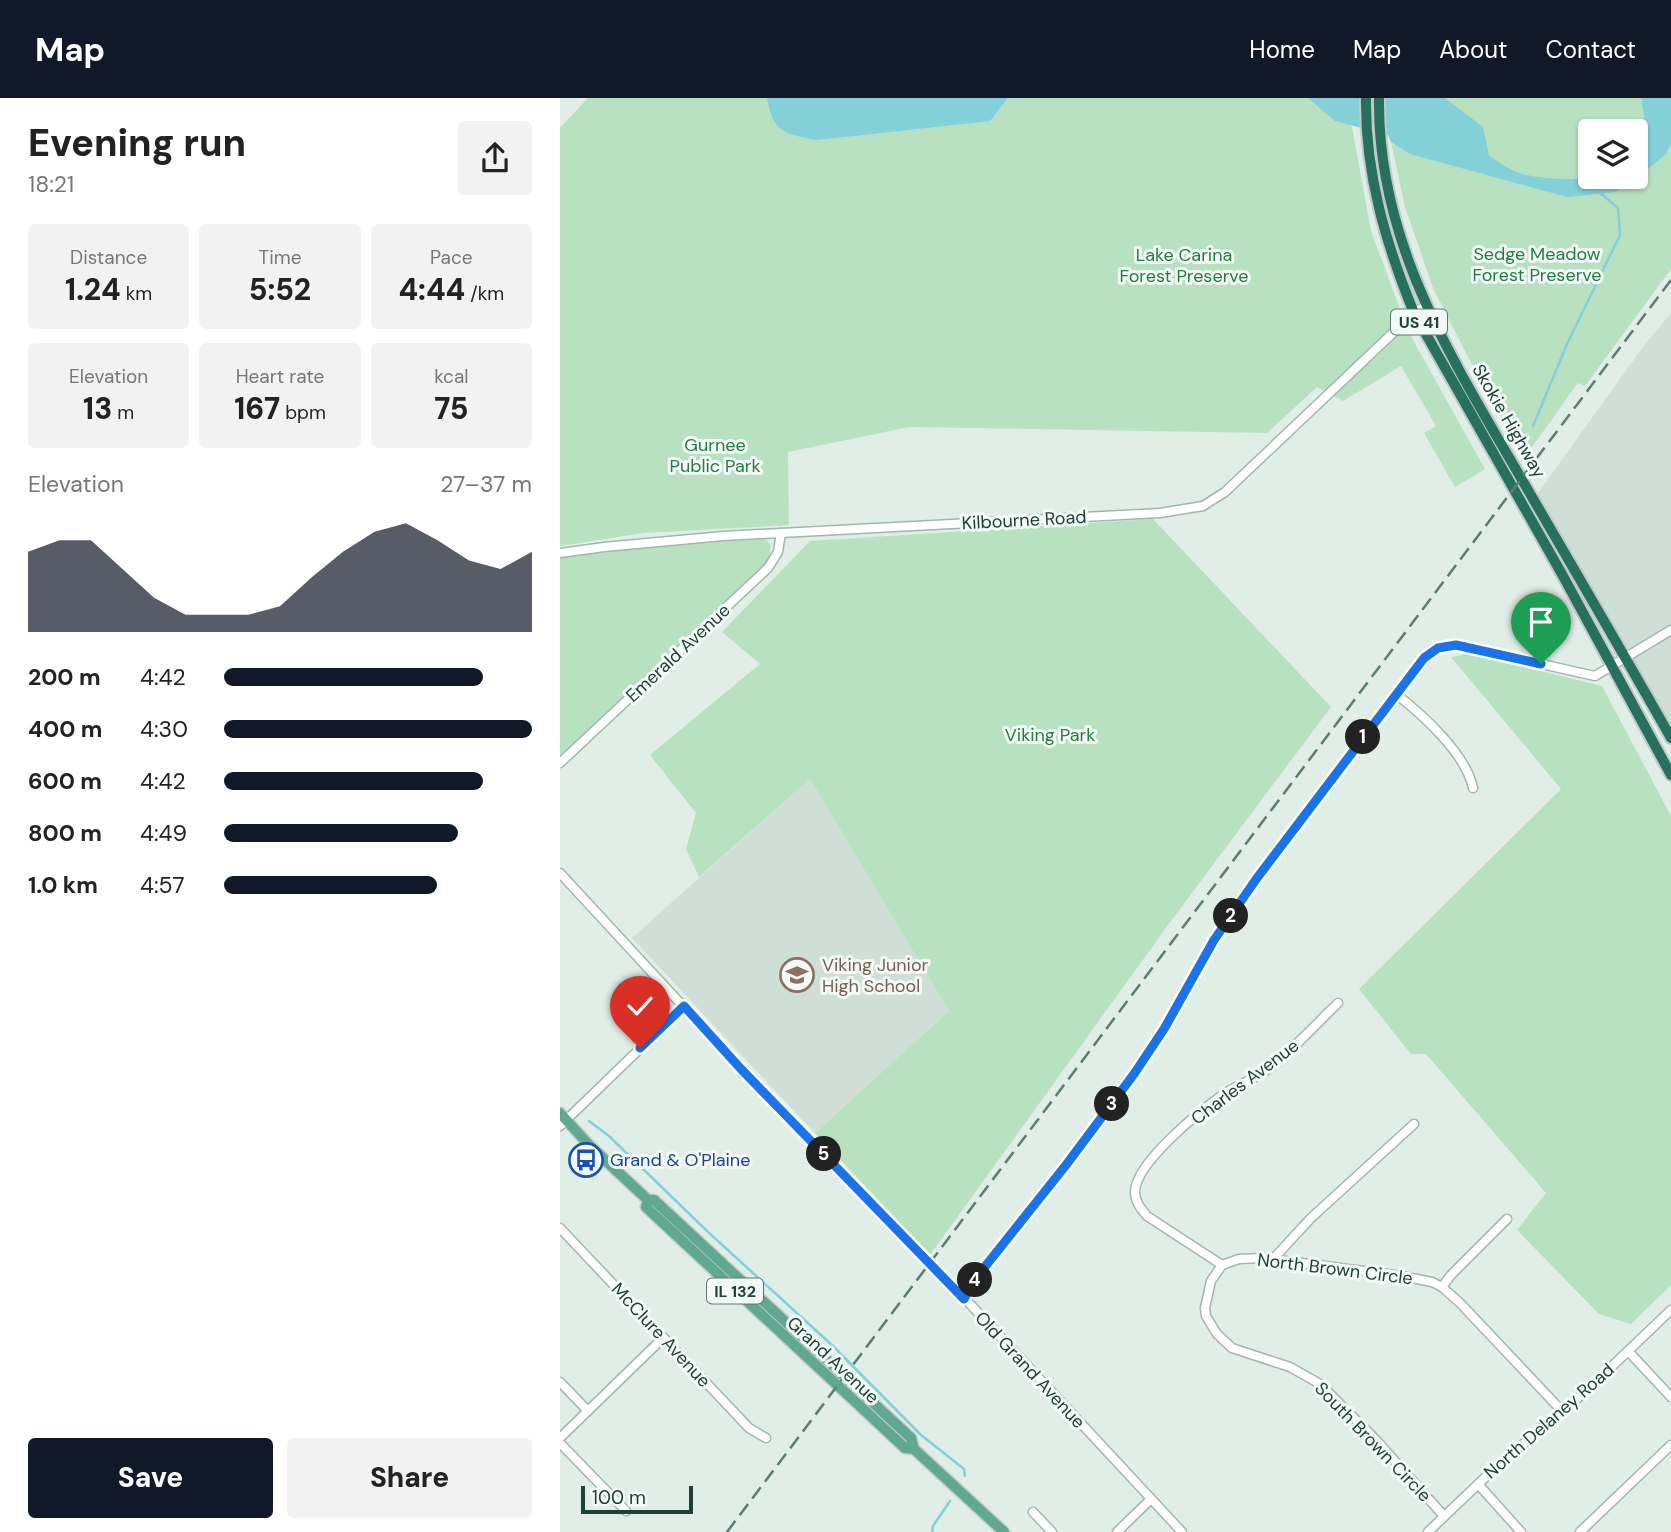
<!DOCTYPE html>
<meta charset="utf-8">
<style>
:root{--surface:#fff;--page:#f2f2f2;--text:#222;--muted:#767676;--accent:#111827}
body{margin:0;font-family:"DM Sans",sans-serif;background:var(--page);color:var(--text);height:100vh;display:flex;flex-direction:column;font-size:26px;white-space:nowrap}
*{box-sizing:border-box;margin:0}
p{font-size:23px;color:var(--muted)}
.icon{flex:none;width:38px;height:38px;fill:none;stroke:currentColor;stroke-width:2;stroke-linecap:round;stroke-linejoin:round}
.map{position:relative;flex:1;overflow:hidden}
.side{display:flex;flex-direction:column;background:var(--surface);width:560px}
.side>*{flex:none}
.controls{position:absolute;left:1018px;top:21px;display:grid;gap:14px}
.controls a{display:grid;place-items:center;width:70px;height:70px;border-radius:7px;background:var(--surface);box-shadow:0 2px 5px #0004;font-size:35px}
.scale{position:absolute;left:21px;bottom:18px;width:112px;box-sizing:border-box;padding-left:7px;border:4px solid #1f4036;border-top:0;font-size:19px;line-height:24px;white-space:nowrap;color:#1f4036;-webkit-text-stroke:5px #f2f9f6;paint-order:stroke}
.pin{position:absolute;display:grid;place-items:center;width:60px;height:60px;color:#fff;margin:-72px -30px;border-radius:50% 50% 50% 0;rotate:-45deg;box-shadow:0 0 7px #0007}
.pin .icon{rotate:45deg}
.km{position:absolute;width:35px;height:35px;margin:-18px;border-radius:50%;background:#222;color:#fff;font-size:19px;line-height:35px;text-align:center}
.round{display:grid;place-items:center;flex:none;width:74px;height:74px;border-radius:7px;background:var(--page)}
.overview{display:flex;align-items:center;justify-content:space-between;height:119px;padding:0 28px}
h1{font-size:38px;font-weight:800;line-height:52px}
.figures{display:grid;grid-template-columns:repeat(3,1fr);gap:10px;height:119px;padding:7px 28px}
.figures div{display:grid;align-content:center;border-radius:7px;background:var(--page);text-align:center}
.figures b{font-size:30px;font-weight:800}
.figures small{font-size:19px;font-weight:400}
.figures p{font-size:19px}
.chart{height:196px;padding:14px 28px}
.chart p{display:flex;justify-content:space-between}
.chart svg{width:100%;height:126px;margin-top:7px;fill:var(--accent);opacity:.7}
.action{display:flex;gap:14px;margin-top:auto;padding:14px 28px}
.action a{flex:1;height:80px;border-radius:7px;background:var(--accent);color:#fff;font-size:28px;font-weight:800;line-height:80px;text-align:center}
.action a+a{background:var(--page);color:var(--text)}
ul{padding:0 28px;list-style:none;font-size:23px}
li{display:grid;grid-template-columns:112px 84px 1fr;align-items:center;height:52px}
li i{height:18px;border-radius:9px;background:var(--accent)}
header{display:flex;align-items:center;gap:42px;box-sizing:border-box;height:98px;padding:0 35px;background:var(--accent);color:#fff}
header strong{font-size:33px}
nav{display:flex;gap:38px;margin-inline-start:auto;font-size:24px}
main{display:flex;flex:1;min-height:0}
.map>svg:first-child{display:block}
.built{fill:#cfded6}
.green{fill:#b8e1c1;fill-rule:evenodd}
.water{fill:#83d0d9}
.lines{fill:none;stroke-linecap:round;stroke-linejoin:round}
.stream{stroke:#83d0d9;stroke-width:2.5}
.minor-casing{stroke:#a3b6ae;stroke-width:11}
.major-casing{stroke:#c0cac7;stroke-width:13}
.highway-casing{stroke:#c0cac7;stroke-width:14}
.minor{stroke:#fff;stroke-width:8}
.major{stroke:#61a892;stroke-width:10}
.highway{stroke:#28705e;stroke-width:10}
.rail{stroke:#5a7c71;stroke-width:2.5;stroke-dasharray:14 7;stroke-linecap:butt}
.route-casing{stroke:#fff;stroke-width:14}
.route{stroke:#1a73e8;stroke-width:9}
.labels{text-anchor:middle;stroke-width:6;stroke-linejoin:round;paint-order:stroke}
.shield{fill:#f2f9f6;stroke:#5e7870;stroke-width:2}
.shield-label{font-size:16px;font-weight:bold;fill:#1f4036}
.park-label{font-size:18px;fill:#257c42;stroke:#f2f9f6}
.street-label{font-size:18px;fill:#1f4036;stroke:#f2f9f6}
.education-label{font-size:18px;fill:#785e54;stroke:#f2f9f6;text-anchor:start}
.transit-label{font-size:18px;fill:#164399;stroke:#f2f9f6;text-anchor:start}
</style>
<header>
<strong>Map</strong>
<nav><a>Home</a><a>Map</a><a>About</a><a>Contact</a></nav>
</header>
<main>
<section class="side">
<div class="overview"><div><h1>Evening run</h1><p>18:21</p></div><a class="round"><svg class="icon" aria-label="share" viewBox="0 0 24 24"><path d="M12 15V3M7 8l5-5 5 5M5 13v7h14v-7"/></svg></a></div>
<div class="figures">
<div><p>Distance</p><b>1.24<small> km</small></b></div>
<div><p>Time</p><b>5:52</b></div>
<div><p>Pace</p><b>4:44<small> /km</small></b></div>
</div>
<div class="figures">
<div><p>Elevation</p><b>13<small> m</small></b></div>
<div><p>Heart rate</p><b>167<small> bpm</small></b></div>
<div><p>kcal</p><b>75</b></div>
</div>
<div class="chart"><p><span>Elevation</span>27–37 m</p>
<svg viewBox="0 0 160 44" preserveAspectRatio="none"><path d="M0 44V16L10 12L20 12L30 22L40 32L50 38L60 38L70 38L80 35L90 25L100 16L110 9L120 6L130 12L140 19L150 22L160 16V44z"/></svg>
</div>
<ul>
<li><b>200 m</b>4:42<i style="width:84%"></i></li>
<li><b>400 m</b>4:30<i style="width:100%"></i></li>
<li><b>600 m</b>4:42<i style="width:84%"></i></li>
<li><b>800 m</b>4:49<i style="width:76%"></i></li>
<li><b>1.0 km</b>4:57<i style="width:69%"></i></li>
</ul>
<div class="action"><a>Save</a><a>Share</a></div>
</section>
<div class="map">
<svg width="1111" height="1434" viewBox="0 0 1111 1434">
<rect width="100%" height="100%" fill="#e1ede7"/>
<g class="built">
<path d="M 1111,215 L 1111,642 L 1065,560 L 978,395 L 1083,249 Z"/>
<path d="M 250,681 L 389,913 L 255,1035 L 72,840 Z"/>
</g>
<g class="green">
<path d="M 28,0 L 762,0 L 792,29 L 811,133 L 849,235 L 925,371 L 895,389 L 864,335 L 876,328 L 841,268 L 783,303 L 757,289 L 707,335 L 349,329 L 228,354 L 229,427 L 84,435 L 0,448 L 0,30 Z"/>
<path d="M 833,0 L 1111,0 L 1111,171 L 1025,288 L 1018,285 L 964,360 L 908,259 L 873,190 L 845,109 L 831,44 L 834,47 ZM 1031,33 L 1076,33 L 1076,79 L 1031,79 Z"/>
<path d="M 593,421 L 771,609 L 608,827 L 370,1157 L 255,1035 L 389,913 L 250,681 L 139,779 L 126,751 L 136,715 L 90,657 L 200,566 L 162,534 L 250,443 Z"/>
<path d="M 198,441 L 207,442 L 211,448 L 209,462 L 0,660 L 0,460 L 66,450 Z"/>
<path d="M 908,556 L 1042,588 L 1111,718 L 1111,1187 L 1071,1226 L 1039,1216 L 957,1132 L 986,1095 L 866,956 L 851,956 L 799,891 L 1001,691 L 891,559 Z"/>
</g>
<g class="water">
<path d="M 207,0 L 448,0 L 430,23 L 257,42 C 225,36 213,35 207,0 Z"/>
<path d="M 748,0 L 885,0 L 923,29 L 929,58 C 939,64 951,73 962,76 C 1000,85 1038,79 1076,79 L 1076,55 C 1090,42 1084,17 1081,0 L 1111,0 L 1111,45 L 1106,56 L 1075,82 L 1055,94 L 1007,99 L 850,56 L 831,44 L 828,37 L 775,23 Z"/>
</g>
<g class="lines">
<g class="stream">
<path d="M 973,328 L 1007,246 L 1060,137 L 1058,110 L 1039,94"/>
<path d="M 29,1023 L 49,1038 L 148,1134 L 273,1248 L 361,1337 L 404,1371 L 405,1378"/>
<path d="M 372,1434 L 373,1428 L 390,1403"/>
</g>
<g class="minor-casing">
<g id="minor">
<path d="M 0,455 L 44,449 L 163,438 L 600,415 L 643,408 L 665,394 L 854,215 L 866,208"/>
<path d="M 836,596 C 863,617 906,656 913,690"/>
<path d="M 0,665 L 208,470 L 218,454 L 221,435"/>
<path d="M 0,775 L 181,971 L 397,1192 L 622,1434"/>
<path d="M 0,1028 L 124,908"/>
<path d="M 0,1130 L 189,1330 L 206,1340"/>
<path d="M 713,1161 L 751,1120 L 854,1026"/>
<path d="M 662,1167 L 587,1118 C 581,1111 575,1104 575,1094 C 575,1065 641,1012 664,996 C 678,987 694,981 707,972 C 733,952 754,928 778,905"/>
<path d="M 882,1189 L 891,1177 L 947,1121"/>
<path d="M 404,1201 L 416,1179 L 506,1067 L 574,976 L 604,931 L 654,842 L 697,780 L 864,560 L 879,550 L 896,547 L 1035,578 L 1111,532"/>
<path d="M 1068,1253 L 1111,1299"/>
<path d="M 0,1284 L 28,1313"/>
<path d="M 0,1340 L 103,1240"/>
<path d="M 0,1345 L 66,1413"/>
<path d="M 918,1386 L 961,1434"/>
<path d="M 473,1414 L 492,1434"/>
<path d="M 884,1418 L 816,1342 L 760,1286 L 730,1269 L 672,1250 L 657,1236 L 646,1218 L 645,1210 L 651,1183 L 662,1167 L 679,1161 L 703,1160 L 842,1178 L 872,1184 L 882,1189 L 900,1205 L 1003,1314"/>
<path d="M 557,1434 L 591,1401"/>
<path d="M 868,1434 L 936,1369 L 1025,1294 L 1111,1212"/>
<path d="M 1020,1434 L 1111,1347"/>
</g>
</g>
<g class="major-casing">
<g id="major">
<path d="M 0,1015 L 29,1047 L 88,1102 L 94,1102 L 351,1340 L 354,1351 L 444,1434"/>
<path d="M 88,1102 L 86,1109 L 345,1350 L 354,1351"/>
</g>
</g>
<g class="highway-casing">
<g id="highway">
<path d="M 806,0 C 805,76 826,146 854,215 L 1003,478 L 1111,677"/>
<path d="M 819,0 C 817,147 894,264 965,387 C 1014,471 1063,555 1111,640"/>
</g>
</g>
<use href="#minor" class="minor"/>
<use href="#major" class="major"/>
<use href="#highway" class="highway"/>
<path class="rail" d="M 167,1434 L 1111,182"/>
</g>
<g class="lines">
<g class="route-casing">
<path id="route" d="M 80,950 L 124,908 L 181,971 L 404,1201 L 416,1180 L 506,1067 L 574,976 L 604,931 L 654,842 L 697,780 L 864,560 L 878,550 L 896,547 L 981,566"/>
</g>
<use href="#route" class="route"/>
</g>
<defs>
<g id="school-ring" transform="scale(1.75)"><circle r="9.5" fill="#f2f9f6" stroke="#8d6e63" stroke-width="1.5"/><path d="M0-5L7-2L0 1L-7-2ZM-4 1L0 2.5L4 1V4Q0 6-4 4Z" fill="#8d6e63"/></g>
<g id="bus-ring" transform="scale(1.75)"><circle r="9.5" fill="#f2f9f6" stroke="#1a4fb4" stroke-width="1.5"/><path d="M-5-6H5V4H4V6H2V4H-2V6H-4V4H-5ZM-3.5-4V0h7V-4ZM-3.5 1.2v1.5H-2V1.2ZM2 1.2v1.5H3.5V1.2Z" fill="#1a4fb4"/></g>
</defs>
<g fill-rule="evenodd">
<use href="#school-ring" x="237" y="877"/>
<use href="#bus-ring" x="26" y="1062"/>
</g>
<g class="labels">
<g class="shield">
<rect x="831" y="211.5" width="56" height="25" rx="5"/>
<rect x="147" y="1180.5" width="56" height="25" rx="5"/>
</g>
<g class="shield-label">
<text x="859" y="230">US 41</text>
<text x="175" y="1199">IL 132</text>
</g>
<g class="park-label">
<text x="977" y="162">Sedge Meadow<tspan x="977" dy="21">Forest Preserve</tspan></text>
<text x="624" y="163">Lake Carina<tspan x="624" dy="21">Forest Preserve</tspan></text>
<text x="155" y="353">Gurnee<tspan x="155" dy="21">Public Park</tspan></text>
<text x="490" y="643">Viking Park</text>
</g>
<g class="street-label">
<text transform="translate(949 323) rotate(60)" y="6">Skokie Highway</text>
<text transform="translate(464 422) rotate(-3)" y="6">Kilbourne Road</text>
<text transform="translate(118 555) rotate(-43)" y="6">Emerald Avenue</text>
<text transform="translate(685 984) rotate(-37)" y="6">Charles Avenue</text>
<text transform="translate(775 1171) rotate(7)" y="6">North Brown Circle</text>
<text transform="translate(101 1237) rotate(47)" y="6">McClure Avenue</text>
<text transform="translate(273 1262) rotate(43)" y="6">Grand Avenue</text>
<text transform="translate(470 1272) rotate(47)" y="6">Old Grand Avenue</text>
<text transform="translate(989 1323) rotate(-41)" y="6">North Delaney Road</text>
<text transform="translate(813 1344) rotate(46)" y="6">South Brown Circle</text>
</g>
<g class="education-label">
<text x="262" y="873">Viking Junior<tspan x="262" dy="21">High School</tspan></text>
</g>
<g class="transit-label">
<text x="50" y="1068">Grand &amp; O'Plaine</text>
</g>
</g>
</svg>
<div class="controls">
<a><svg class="icon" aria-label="layers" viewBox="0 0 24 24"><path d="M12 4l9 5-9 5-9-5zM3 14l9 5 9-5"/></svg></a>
</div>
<div class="scale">100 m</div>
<div class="pin" style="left:981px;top:566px;background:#1e9e55"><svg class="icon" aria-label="arrive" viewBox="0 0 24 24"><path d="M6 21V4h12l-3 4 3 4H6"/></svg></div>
<div class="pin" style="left:80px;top:950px;background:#d93025"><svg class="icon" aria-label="check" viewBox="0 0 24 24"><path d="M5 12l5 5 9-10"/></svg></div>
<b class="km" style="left:803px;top:639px">1</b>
<b class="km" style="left:671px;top:818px">2</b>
<b class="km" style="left:552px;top:1006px">3</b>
<b class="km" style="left:415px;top:1182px">4</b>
<b class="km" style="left:264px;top:1056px">5</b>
</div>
</main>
